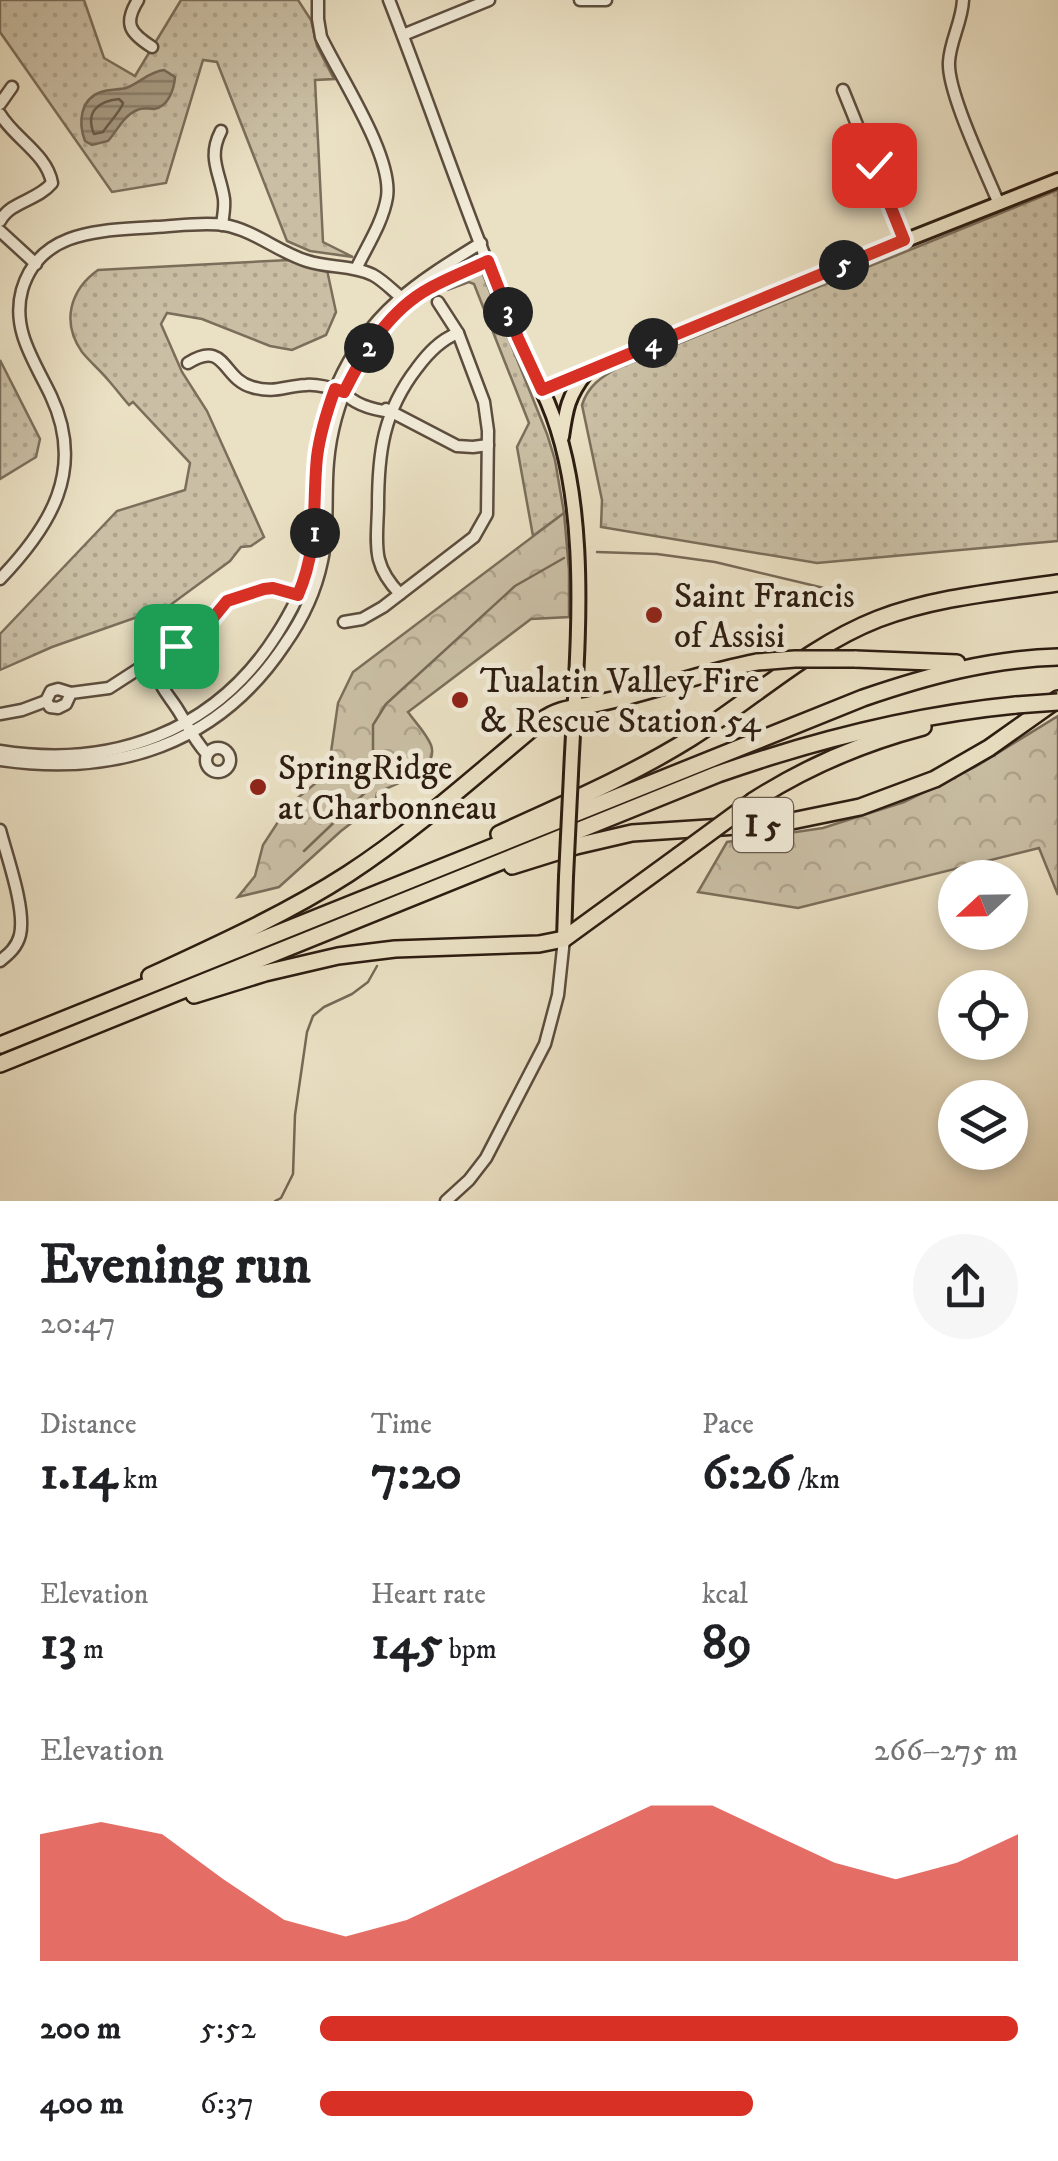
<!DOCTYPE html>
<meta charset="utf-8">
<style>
:root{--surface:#fff;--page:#f6f6f6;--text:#202124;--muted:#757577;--accent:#d93025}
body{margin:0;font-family:"IM FELL DW Pica",serif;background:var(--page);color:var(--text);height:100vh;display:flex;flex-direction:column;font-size:38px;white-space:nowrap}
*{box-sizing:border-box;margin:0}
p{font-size:32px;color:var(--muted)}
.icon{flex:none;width:55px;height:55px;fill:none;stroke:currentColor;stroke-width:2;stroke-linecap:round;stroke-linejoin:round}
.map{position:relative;height:1201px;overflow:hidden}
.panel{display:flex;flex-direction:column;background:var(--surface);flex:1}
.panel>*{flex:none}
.needle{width:65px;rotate:248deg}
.buttons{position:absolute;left:938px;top:860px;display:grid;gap:20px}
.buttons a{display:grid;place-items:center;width:90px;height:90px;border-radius:50%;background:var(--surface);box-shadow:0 5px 15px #0003;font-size:50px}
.pin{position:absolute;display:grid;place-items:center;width:85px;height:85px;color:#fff;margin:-42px;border-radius:20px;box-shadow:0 5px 15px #0006}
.km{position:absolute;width:50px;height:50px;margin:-25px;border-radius:50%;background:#222;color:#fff;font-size:28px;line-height:50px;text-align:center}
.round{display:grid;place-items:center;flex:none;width:105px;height:105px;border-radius:52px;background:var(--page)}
.headline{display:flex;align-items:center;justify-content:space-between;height:170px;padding:0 40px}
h1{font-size:55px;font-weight:800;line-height:75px}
.stats{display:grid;grid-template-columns:repeat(3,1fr);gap:15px;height:170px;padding:10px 40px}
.stats div{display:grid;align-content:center}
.stats b{font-size:50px;font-weight:800}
.stats small{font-size:28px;font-weight:400}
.stats p{font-size:28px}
.chart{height:280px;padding:20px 40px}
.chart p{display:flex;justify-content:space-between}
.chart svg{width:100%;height:180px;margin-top:10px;fill:var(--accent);opacity:.7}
ul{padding:0 40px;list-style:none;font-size:32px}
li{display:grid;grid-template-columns:160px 120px 1fr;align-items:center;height:75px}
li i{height:25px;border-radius:12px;background:var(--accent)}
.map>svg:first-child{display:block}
.grass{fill:url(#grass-dots);stroke:#7b6e5b;stroke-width:2.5}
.forest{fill:url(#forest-crowns);stroke:#7b6e5b;stroke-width:2.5}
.water{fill:url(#water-rules);stroke:#776957;stroke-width:2.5}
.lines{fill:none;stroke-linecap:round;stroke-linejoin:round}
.shore{stroke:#6a5c4c;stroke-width:2.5}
.stream{stroke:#776957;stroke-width:2.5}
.minor-casing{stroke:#5c4d3e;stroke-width:15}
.major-casing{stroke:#2c1c11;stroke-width:18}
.highway-casing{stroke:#2c1c11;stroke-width:20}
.minor{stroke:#f1ebd8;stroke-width:10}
.major{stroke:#eae0c3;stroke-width:12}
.highway{stroke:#eae0c3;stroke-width:15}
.major-bridge-casing{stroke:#2c1c11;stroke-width:18;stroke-linecap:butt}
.highway-bridge-casing{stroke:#2c1c11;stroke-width:20;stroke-linecap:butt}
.major-bridge{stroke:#eae0c3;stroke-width:12}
.highway-bridge{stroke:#eae0c3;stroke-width:15}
.route-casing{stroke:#fff;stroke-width:20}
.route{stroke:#d93025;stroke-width:12}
.poi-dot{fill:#8f2418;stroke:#f1ebd8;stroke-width:4}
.labels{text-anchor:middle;stroke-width:10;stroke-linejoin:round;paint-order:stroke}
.shield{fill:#f1ebd8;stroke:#675a4d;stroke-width:2.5}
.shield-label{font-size:32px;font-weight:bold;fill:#2c1c11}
.poi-label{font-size:35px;fill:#2c1c11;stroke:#f1ebd8;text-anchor:start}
</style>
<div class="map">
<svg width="1058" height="1201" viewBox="0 0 1058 1201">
<defs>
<pattern id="grass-dots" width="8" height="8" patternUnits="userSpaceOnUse" patternTransform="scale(2.5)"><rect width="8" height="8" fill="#cabfa5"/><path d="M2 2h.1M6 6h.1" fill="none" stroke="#aea48d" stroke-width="1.8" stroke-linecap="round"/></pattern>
<pattern id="forest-crowns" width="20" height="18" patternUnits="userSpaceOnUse" patternTransform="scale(2.5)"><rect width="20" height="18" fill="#cabfa5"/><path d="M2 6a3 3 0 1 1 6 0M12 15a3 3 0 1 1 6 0" fill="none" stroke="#aea48d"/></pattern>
<pattern id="water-rules" width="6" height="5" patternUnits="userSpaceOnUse" patternTransform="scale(2.5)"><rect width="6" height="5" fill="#a99d86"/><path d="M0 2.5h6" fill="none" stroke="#8a7f6c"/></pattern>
</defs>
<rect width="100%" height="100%" fill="#eae0c3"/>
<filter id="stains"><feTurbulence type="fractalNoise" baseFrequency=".002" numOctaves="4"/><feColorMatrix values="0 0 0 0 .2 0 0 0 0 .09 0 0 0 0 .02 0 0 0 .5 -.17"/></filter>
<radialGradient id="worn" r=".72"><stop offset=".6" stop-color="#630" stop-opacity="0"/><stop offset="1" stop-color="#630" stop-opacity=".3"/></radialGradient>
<g class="grass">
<path d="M 0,0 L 84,0 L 104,58 L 135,76 L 181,0 L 298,0 L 311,20 L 317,46 L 334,79 L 315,80 L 323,242 L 353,257 L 310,251 L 287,241 L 217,62 L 203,60 L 166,183 L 112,192 L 0,32 Z"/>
<path d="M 1058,190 L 1058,541 L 817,563 L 601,527 L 602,500 L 582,405 C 588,386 601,377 618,368 Z"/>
<path d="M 289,260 L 327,270 L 336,312 L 326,335 L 292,350 L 270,346 L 202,319 L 167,313 L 161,324 L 182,372 L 207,411 L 264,537 L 251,546 L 241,547 L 230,561 L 169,606 L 52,647 L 0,670 L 0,634 L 117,511 L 185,490 L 190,463 L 133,402 L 129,405 C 122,397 116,389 109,381 C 101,371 90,362 82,352 C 61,322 70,290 98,270 Z"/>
<path d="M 482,272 L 547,434 L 555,460 L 564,513 L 533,536 L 517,447 L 529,423 L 474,284 L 469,282 L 447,290 Z"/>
<path d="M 0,360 L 40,439 L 36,457 L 0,479 Z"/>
</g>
<g class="forest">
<path d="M 564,513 L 569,570 L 569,617 L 531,619 L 408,712 C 415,722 426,733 431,745 C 440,771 394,784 377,793 L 375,805 L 341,831 L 279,887 L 238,897 L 255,876 L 263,845 L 289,805 L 328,773 L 338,703 L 353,672 Z"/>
<path d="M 1058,716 L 1058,895 L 1039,848 L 798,908 L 698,892 L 727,842 L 823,828 L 904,802 L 975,767 Z"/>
</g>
<path class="water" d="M 164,70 L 175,77 C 174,90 168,107 154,109 C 146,109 144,107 137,110 C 123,116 117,131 108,141 L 92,145 L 85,141 C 78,123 80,99 101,92 C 109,89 118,90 126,88 C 140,83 148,72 164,70 Z"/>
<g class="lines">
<path class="shore" d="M 119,99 L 123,103 C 122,109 108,124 103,132 L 94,134 C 85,112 98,101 119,99 Z"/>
<g class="stream">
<path d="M 597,552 L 657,554 L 715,562 L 845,593"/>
<path d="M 304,851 L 369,789 L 377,771 L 373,751 L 373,725 L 386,704 L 515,586 L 564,558"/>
<path d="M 275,1201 L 281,1198 L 293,1174 L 295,1115 L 307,1032 L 313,1016 L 324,1007 L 352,994 L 368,982 L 377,966"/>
</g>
<g class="minor-casing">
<g id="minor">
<path d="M 138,0 C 123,24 130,33 152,47"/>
<path d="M 318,0 L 318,19 L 321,37 C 340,77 393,156 387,197 C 383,222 367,246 356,269"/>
<path d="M 389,0 C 440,130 482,264 542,390"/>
<path d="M 580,0 L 606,0"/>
<path d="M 963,0 C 962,22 950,41 949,62 C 947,92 986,172 999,204"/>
<path d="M 403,35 L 489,0"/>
<path d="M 843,90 L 904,241"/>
<path d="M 0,104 L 12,87"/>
<path d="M 0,114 C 14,138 47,154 52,183 C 37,201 11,201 0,221"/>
<path d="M 221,131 C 207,158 220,172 224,199 C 225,208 223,216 222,225"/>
<path d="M 0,231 L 36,264"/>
<path d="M 188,363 C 226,339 222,379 252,387 C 275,394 284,386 306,385 C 318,384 332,388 344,392 C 354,405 375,410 391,412"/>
<path d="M 386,409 L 457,446 L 473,447 L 488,445"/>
<path d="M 0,579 C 50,527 86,470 51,396 C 35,362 11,330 22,290 C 40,228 104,231 155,227 C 177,226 202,222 224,225 C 254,230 278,252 307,261 C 328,268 353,265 373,275 C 384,281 393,291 403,299"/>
<path d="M 400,594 C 371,564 377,545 378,507 C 378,453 383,412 417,368 C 428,353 440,340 458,333"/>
<path d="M 344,622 L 362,619 L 383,607 L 474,537 L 487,514 L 488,431 L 484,402 L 458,333 L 438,302"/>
<path d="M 176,646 L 213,618 L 227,601 L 273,588 L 300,595"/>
<path d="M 163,665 L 171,669 L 181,666 C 186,657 183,648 173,645 L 162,650 L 160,659 L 163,665 L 157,672 C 160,688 170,697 178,710 C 188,726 194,740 207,754"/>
<path d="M 71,693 L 66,704 L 58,708 L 50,707 L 46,701 L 51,691 L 58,689 L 71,693 L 109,688 L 143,666 L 160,659"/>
<path d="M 0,714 L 22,710 L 46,701"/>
<circle cx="218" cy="760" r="12"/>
<path d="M 0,751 C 112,769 215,732 277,634 C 289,615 301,593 307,572 C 324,508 308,448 337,385 C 369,312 416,283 481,243"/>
<path d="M 0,760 C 116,777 218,745 285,644 C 302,620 316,590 322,561 C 329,529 325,495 328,462 C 333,405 361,339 407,303 C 431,284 461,273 488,261"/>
<path d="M 0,830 C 7,857 26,909 20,935 C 17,947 9,954 0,961"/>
<path d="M 446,1201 L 469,1180 L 486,1158 L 545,1044 L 558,995 L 564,939"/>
</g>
</g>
<g class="major-casing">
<g id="major">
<path d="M 562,437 C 566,409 568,396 586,373"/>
<path d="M 571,774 C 576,657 595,498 542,390 L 904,241 L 1058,180"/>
<path d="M 564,939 L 566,877"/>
</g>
</g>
<g class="highway-casing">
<g id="highway">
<path d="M 855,659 L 957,663"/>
<path d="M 753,801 C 806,767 862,743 923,727"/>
<path d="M 499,834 C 564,804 630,776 691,738 C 753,699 809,646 878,619 C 936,597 997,592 1058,583"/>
<path d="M 512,866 L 576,846 L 632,833 L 782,823 L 860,807 L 935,779 L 989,748 L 1058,699"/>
<path d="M 150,976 C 217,945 286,914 348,874 C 417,829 478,773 541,721 C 560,707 577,708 599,703 C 652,692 703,672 757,662"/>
<path d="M 194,995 L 265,973 L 338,956 L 395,949 L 539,944 L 564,939 L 678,856"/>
<path d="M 0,1045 L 863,698 C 927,676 990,659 1058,657"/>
<path d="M 0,1064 L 718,774 C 815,740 913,715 1016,705"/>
</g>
</g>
<use href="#minor" class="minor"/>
<use href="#major" class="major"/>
<use href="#highway" class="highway"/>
<g class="major-bridge-casing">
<path id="major-bridge" d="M 566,877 L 571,774"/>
</g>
<g class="highway-bridge-casing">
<g id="highway-bridge">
<path d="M 757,662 L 795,659 L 855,659"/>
<path d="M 1016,705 L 1058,702"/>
<path d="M 678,856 L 753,801"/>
</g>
</g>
<use href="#major-bridge" class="major-bridge"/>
<use href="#highway-bridge" class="highway-bridge"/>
</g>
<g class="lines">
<g class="route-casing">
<path id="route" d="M 176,646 L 213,618 L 227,601 L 264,589 L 273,588 L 298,595 C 319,546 312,507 317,457 C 320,433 327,411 335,389 L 344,392 C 364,352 389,310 430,288 C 448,278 469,270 488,261 L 518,338 L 542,390 L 904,240 L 874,165"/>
</g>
<use href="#route" class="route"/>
</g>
<g class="poi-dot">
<circle cx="654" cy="615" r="10"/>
<circle cx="460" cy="700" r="10"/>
<circle cx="258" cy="787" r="10"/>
</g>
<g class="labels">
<rect class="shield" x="733" y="798" width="60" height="54" rx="8"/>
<g class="shield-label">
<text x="763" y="836">I 5</text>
</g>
<g class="poi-label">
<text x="674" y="607">Saint Francis<tspan x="674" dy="40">of Assisi</tspan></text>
<text x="480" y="692">Tualatin Valley Fire<tspan x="480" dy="40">&amp; Rescue Station 54</tspan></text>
<text x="278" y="779">SpringRidge<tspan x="278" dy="40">at Charbonneau</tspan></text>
</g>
</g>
<rect width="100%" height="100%" filter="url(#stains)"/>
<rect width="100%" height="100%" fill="url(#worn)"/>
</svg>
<div class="buttons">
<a><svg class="needle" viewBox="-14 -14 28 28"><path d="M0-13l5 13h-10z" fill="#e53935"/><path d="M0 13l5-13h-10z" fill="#757577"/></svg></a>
<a><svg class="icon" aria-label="locate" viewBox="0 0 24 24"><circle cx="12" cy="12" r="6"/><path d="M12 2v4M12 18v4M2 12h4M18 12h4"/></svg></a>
<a><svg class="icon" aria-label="layers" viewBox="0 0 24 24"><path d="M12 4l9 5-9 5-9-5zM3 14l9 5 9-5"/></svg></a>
</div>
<div class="pin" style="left:176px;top:646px;background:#1e9e55"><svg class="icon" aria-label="arrive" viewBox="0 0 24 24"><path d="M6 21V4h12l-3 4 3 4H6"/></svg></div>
<div class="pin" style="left:874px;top:165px;background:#d93025"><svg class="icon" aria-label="check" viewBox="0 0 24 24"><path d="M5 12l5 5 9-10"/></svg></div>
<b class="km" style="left:315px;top:533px">1</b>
<b class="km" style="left:369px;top:348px">2</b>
<b class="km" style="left:508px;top:312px">3</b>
<b class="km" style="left:653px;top:343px">4</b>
<b class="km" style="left:844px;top:265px">5</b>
</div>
<section class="panel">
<div class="headline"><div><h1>Evening run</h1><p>20:47</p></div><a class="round"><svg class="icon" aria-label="share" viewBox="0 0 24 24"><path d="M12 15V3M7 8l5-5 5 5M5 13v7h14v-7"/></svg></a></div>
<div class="stats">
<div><p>Distance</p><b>1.14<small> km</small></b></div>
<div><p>Time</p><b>7:20</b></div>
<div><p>Pace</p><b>6:26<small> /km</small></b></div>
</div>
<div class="stats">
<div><p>Elevation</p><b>13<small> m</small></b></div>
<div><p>Heart rate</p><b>145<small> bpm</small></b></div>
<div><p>kcal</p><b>89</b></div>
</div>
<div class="chart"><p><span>Elevation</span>266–275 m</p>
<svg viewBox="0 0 160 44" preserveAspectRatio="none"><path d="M0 44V13L10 10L20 13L30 24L40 34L50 38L60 34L70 27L80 20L90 13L100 6L110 6L120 13L130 20L140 24L150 20L160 13V44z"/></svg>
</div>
<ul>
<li><b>200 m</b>5:52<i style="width:100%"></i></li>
<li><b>400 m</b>6:37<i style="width:62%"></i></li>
</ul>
</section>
